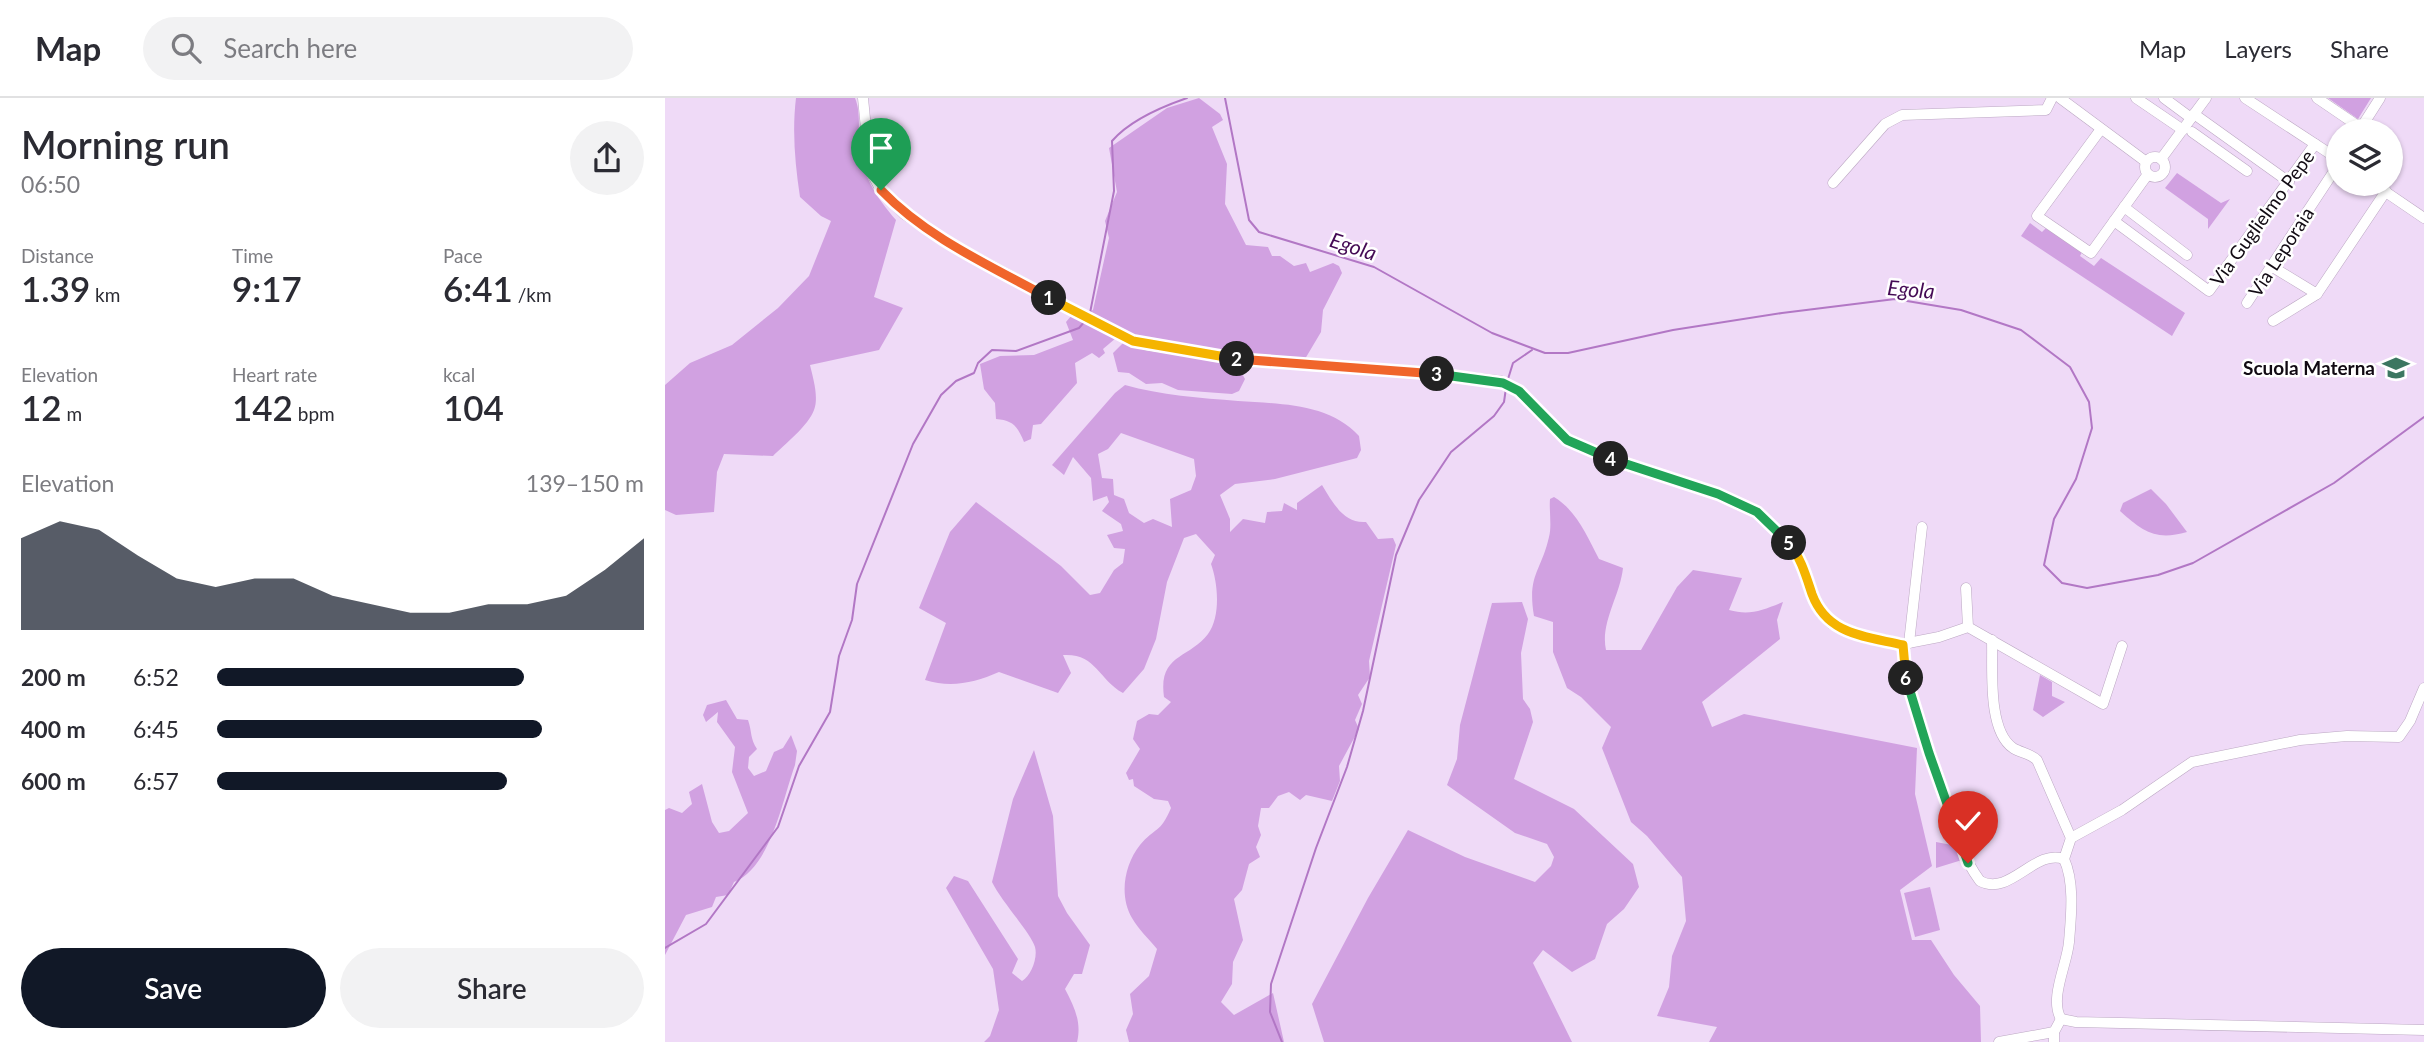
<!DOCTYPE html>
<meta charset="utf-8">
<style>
:root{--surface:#fff;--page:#f2f2f3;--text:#2b2b33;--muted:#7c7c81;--line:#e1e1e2;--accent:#111827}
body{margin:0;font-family:Lato,sans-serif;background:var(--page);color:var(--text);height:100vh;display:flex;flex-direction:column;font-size:26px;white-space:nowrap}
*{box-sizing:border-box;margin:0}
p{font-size:23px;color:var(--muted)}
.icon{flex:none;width:38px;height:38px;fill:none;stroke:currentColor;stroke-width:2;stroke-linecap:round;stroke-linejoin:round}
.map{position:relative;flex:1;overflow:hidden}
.side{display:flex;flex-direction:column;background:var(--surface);width:665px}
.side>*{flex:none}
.controls{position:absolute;left:1661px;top:21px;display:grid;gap:14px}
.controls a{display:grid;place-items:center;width:77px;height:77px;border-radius:50%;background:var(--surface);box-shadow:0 2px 5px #0004;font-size:35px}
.pin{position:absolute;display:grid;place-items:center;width:60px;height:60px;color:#fff;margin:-72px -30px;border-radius:50% 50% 50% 0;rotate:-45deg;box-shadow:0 0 7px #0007}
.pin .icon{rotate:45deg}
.km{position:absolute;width:35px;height:35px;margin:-18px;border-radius:50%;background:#222;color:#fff;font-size:19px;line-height:35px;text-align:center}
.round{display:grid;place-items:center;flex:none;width:74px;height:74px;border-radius:37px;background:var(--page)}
.overview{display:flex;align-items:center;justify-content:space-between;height:119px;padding:0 21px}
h1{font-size:38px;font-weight:600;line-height:52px}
.stats{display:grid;grid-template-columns:repeat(3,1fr);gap:10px;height:119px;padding:7px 21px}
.stats div{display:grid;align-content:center}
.stats b{font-size:35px;font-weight:600}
.stats small{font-size:19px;font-weight:400}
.stats p{font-size:19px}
.chart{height:196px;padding:14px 21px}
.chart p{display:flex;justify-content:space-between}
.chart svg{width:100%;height:126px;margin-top:7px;fill:var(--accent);opacity:.7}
.button{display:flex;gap:14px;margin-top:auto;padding:14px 21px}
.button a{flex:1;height:80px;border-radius:42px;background:var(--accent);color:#fff;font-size:28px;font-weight:600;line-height:80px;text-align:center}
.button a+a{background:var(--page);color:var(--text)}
ul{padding:0 21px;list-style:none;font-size:23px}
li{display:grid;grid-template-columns:112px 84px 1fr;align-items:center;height:52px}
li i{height:18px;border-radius:9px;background:var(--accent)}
header{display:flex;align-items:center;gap:42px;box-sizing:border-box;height:98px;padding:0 35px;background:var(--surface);border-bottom:2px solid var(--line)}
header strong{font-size:33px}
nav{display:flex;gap:38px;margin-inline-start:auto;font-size:24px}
.search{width:490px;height:63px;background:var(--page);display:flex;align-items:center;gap:18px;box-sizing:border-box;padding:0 24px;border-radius:38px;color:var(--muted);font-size:26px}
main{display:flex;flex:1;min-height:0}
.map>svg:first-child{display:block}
.green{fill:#d1a1e1;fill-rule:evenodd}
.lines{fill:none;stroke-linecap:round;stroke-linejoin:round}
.stream{stroke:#b277c5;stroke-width:2}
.minor-casing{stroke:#bca8c3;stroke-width:11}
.minor{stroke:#fff;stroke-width:10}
.split-1-casing{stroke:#fff;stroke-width:14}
.split-2-casing{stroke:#fff;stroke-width:14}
.split-3-casing{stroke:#fff;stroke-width:14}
.split-4-casing{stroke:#fff;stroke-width:14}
.split-5-casing{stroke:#fff;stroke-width:14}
.split-6-casing{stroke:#fff;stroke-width:14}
.split-7-casing{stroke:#fff;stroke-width:14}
.split-1{stroke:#f0652b;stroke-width:9}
.split-2{stroke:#f5b400;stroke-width:9}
.split-3{stroke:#f0652b;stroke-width:9}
.split-4{stroke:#22a559;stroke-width:9}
.split-5{stroke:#22a559;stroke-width:9}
.split-6{stroke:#f5b400;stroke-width:9}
.split-7{stroke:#22a559;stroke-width:9}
.labels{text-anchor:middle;stroke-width:5;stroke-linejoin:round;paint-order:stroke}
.street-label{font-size:19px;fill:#110a13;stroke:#fff}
.poi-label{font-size:19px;font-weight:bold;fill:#110a13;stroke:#fff;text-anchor:end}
.water-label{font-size:21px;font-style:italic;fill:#440a54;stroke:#fff}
</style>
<header>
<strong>Map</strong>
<div class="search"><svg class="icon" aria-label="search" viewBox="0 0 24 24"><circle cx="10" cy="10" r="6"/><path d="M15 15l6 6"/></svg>Search here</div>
<nav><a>Map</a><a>Layers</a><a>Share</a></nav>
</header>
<main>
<section class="side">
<div class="overview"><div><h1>Morning run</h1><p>06:50</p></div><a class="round"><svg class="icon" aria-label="share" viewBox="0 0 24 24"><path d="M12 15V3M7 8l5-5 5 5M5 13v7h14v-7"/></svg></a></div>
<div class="stats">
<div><p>Distance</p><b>1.39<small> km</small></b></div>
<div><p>Time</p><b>9:17</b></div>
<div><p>Pace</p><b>6:41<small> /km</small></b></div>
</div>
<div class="stats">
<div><p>Elevation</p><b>12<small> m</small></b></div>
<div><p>Heart rate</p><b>142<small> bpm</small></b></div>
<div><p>kcal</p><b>104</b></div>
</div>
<div class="chart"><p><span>Elevation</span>139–150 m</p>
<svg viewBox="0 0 160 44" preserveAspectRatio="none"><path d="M0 44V12L10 6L20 9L30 18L40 26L50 29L60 26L70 26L80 32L90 35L100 38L110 38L120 35L130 35L140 32L150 23L160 12V44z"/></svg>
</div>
<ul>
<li><b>200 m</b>6:52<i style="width:72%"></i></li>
<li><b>400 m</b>6:45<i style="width:76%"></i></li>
<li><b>600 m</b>6:57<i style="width:68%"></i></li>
</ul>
<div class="button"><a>Save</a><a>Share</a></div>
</section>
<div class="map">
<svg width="1759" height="944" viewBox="0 0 1759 944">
<rect width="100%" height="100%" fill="#efdaf7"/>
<g class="green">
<path d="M 131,0 L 190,0 C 196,15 193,28 194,44 C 196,76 211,99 231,122 L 209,199 L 238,210 L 214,252 L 145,267 C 148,280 154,299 149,312 C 144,327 119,347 108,358 L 59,356 L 52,374 L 49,414 L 11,417 L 0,412 L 0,287 L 25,265 L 67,247 L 113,210 L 144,178 L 166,123 L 156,118 L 135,99 C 130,66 127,33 131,0 Z"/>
<path d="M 534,0 L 555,16 L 558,22 L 547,29 L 562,66 L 560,106 L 581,147 L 603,149 L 607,158 L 615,158 L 629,168 L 641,165 L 645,174 L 668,165 L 674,168 L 677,175 L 658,212 L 656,234 L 640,261 L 571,265 L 580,281 L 574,293 L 567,296 L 513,292 L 497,285 L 481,286 L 464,275 L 453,274 L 448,255 L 459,244 L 451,240 L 438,251 L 440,255 L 434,260 L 427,255 L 410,265 L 412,285 L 376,326 L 368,327 L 366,341 L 359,344 C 353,329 348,322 331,321 L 330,305 L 319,291 L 315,266 L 335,258 L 369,257 L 408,242 L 401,224 L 412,211 L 421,215 L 428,212 L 444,140 L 440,123 L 452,94 L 444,50 L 502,10 Z"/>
<path d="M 1663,0 L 1706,0 L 1693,21 Z"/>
<path d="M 1512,75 L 1556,105 L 1565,101 L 1543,131 L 1543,121 L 1500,90 Z"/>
<path d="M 1365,125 L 1377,134 L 1381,130 L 1417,154 L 1415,158 L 1429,168 L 1436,160 L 1520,215 L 1507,238 L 1356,138 Z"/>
<path d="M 460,287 C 495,297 536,300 573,303 C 614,306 664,305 694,338 L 696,352 L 692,360 L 610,381 L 570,386 L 555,397 L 565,421 L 565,434 L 578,421 L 600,425 L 602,414 L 617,413 L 619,405 L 632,412 L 632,405 L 657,387 C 667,403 678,426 701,424 L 713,441 L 728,440 L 731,447 L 704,563 L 705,579 L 693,597 L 697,606 L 690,622 L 694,631 L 674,668 L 675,683 L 667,703 L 641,697 L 635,702 L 624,694 L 613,698 L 604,710 L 596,710 L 593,728 L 596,737 L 591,749 L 595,759 L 584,766 L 577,792 L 569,801 L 578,842 L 568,864 L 567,886 L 556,904 L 569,917 L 608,895 L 619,944 L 464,944 L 461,932 L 468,916 L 465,896 L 484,878 L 492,851 C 484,841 473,831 467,820 C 454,798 459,767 475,747 C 490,729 495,736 506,710 L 503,703 L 489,701 L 469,688 L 468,681 L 464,682 L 461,675 L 475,651 L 468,641 L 472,623 L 484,616 L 493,617 L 506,604 L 499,599 C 493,556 524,561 543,536 C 556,518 553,485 546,466 L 550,457 L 531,436 L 519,440 L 502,484 L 491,541 L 479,571 L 458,595 C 433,581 431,555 398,557 L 406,575 L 393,595 L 334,574 C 309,585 286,590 260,582 L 281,525 L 254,510 L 285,434 L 311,404 L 396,468 L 425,497 L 435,495 L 449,472 L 458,465 L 460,451 L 449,450 L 442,437 L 458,433 L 456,426 L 437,413 L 444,404 L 442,398 L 428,403 L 426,380 L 408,359 L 399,377 L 387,367 L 450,295 ZM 456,335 L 529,361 L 531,378 L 526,392 L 505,401 L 507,429 L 488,421 L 479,425 L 464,415 L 459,401 L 449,397 L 448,381 L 437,380 L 433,356 L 443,351 Z"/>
<path d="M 1486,391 L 1501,406 L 1522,434 C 1491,443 1478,434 1455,413 L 1458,405 Z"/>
<path d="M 889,399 C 911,412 922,438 934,461 L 958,470 C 955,498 935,525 941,552 L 976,552 L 1012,489 L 1028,472 L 1077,480 L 1064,512 C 1085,518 1098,512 1118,504 L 1112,522 L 1115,541 L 1037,604 L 1047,629 L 1079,616 L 1252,650 L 1250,696 L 1267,768 L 1235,792 L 1247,842 L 1266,842 L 1289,877 L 1315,908 L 1316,944 L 1044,944 L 1052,929 L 992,918 L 1004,889 L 1007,858 L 1021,823 L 1017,779 L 982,738 L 966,724 L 937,650 L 946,629 L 916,599 L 902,590 L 888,554 L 888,524 L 869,518 C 862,477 876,474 884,439 C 887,428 884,413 885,401 Z"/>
<path d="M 857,504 L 863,521 L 856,555 L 858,601 L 865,611 L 868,624 L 849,681 L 909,711 L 968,766 L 974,789 L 959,811 L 942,826 L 930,861 L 907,874 L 878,852 L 868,865 L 907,944 L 659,944 L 647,906 L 703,800 L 743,732 L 800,759 L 870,784 L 886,768 L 889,759 L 882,746 L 850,735 L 782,687 L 792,661 L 795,627 L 827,505 Z"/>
<path d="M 1375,577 L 1387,584 L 1387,598 L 1400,604 L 1378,619 L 1368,612 Z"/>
<path d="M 61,602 L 72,621 L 83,622 C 87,633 85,641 92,651 L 84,659 L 83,670 L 89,678 L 101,673 L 109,654 L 118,650 L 126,637 L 132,653 L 130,667 C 117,703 106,769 69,784 L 63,797 L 51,799 L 47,809 L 21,817 L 0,857 L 0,712 L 4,710 L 17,715 L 27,706 L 24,694 L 37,686 L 47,724 L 54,735 L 64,733 L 83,715 L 67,674 L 70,649 L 52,624 L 53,614 L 41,624 L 38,617 L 42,607 Z"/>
<path d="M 369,652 L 388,718 L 393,798 L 402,815 L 425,847 L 417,876 L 409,876 L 400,891 C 409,908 417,924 412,944 L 319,944 L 325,938 L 334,912 L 328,871 L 281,790 L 289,778 L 303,783 L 353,861 L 347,875 L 357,883 C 366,878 373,860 370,849 C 366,835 336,803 327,784 L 348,701 Z"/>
<path d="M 1271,744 L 1292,748 L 1297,762 L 1271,770 Z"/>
<path d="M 1265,789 L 1275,832 L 1250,839 L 1239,795 Z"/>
</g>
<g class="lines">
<g class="stream">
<path d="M 560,0 L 584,122 L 594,134 L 709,169 L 827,235 L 880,255 L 903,255 L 1008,232 L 1117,215 L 1230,201 L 1296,212 L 1356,232 L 1405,269 L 1424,304 L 1427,330 L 1411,381 L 1389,421 L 1379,467 L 1397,485 L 1422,490 L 1493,477 L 1528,465 L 1669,385 L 1759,319"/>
<path d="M 425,215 L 449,93 L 447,43 C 465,22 496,9 522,0"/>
<path d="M 843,281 L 848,265 L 867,252"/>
<path d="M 0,850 L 41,826 L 113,729 L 134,668 L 165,614 L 174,558 L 187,522 L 192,486 L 248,346 L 276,297 L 291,283 L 309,275 L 313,265 L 327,252 L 351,253 L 414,230 L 420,223"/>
<path d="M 617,944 L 605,914 L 606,886 L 651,750 L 682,669 L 698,613 L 731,457 L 754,402 L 786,354 L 829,318 L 839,304 L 841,290"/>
</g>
<g class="minor-casing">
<g id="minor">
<path d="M 198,0 L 205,72 L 216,92 L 239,116 L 284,145 L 459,239 L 481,247 L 585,263 L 757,274 L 836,283 L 854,294 L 902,342 L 963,368 L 1053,396 L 1092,414 L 1126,448 L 1136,463 L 1151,505 L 1157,516 L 1167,526 L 1195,537 L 1238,546 L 1274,539 L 1303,529 L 1438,606 L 1457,548"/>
<path d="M 1395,0 L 1480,63"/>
<path d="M 1471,0 L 1518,32"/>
<path d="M 1499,0 L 1526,20"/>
<path d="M 1580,0 L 1673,61"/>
<path d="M 1652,0 L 1696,30"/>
<path d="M 1529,16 L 1624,84"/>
<path d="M 1436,31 L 1372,118 L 1426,155 L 1483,76"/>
<path d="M 1694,33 L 1715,0"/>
<path d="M 1527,34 L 1582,73"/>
<circle cx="1490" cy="69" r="10"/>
<path d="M 1496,61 L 1541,0"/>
<path d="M 1168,85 L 1220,26 L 1237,17 L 1381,12 L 1387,0"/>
<path d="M 1709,86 L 1759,120"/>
<path d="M 1459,109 L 1522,157"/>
<path d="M 1449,123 L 1544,193 L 1650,46"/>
<path d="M 1606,168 L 1652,196 L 1721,93"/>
<path d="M 1582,205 L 1673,67"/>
<path d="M 1608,223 L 1652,196"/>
<path d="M 1301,490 L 1303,529"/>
<path d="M 1327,542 C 1328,570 1322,632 1348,650 C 1356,655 1365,655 1372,662 L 1406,740"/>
<path d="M 1244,545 L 1257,429"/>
<path d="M 1238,546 C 1242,593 1257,634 1272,678 C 1284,713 1292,752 1315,783 C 1345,799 1370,750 1399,761"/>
<path d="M 1399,761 L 1406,740 L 1457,712 L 1527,664 L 1635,642 L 1682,638 L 1734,639 L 1745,623 L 1759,590"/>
<path d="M 1396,921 L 1411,924 L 1759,932"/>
<path d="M 1396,921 C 1384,900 1402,867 1404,844 C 1406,819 1410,785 1399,761"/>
<path d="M 1334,944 L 1389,934"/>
<path d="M 1389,944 L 1389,934 L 1396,921"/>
</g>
</g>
<use href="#minor" class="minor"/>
</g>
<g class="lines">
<g class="split-1-casing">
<path id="split-1" d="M 216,92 C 262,140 326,168 384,200"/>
</g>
<g class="split-2-casing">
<path id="split-2" d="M 384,200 L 468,243 L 572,261"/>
</g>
<g class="split-3-casing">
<path id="split-3" d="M 572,261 L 772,276"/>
</g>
<g class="split-4-casing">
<path id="split-4" d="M 772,276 L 838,285 L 854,293 L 902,342 L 946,361"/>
</g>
<g class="split-5-casing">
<path id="split-5" d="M 946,361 L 1053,396 L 1092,414 L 1124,445"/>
</g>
<g class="split-6-casing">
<path id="split-6" d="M 1124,445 C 1136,460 1141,478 1147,496 C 1162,537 1200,538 1238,547 L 1241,580"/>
</g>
<g class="split-7-casing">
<path id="split-7" d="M 1241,580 L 1264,655 L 1303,765"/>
</g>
<use href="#split-1" class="split-1"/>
<use href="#split-2" class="split-2"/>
<use href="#split-3" class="split-3"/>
<use href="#split-4" class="split-4"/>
<use href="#split-5" class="split-5"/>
<use href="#split-6" class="split-6"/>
<use href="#split-7" class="split-7"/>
</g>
<defs>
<g id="school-bare" transform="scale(2.1)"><path d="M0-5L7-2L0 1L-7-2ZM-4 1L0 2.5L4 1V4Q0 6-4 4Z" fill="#3c7761" stroke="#fff" stroke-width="2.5" paint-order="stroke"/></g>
</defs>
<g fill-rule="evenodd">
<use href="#school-bare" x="1731" y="270"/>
</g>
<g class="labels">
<g class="street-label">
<text transform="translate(1597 120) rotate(-54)" y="7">Via Guglielmo Pepe</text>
<text transform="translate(1616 154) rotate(-57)" y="7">Via Leporaia</text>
</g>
<g class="poi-label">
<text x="1710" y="277">Scuola Materna</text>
</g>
<g class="water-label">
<text transform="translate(688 149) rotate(18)" y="7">Egola</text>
<text transform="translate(1246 192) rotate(5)" y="7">Egola</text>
</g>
</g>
</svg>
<div class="controls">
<a><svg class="icon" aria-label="layers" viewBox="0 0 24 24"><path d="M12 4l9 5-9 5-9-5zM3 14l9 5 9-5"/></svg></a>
</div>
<div class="pin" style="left:216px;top:92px;background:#1e9e55"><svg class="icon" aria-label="arrive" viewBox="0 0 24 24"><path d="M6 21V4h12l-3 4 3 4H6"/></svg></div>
<div class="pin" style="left:1303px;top:765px;background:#d93025"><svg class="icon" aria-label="check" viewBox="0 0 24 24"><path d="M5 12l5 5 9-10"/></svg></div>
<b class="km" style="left:384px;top:200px">1</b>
<b class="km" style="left:572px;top:261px">2</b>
<b class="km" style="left:772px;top:276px">3</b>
<b class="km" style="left:946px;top:361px">4</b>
<b class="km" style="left:1124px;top:445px">5</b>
<b class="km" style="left:1241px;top:580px">6</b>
</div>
</main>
